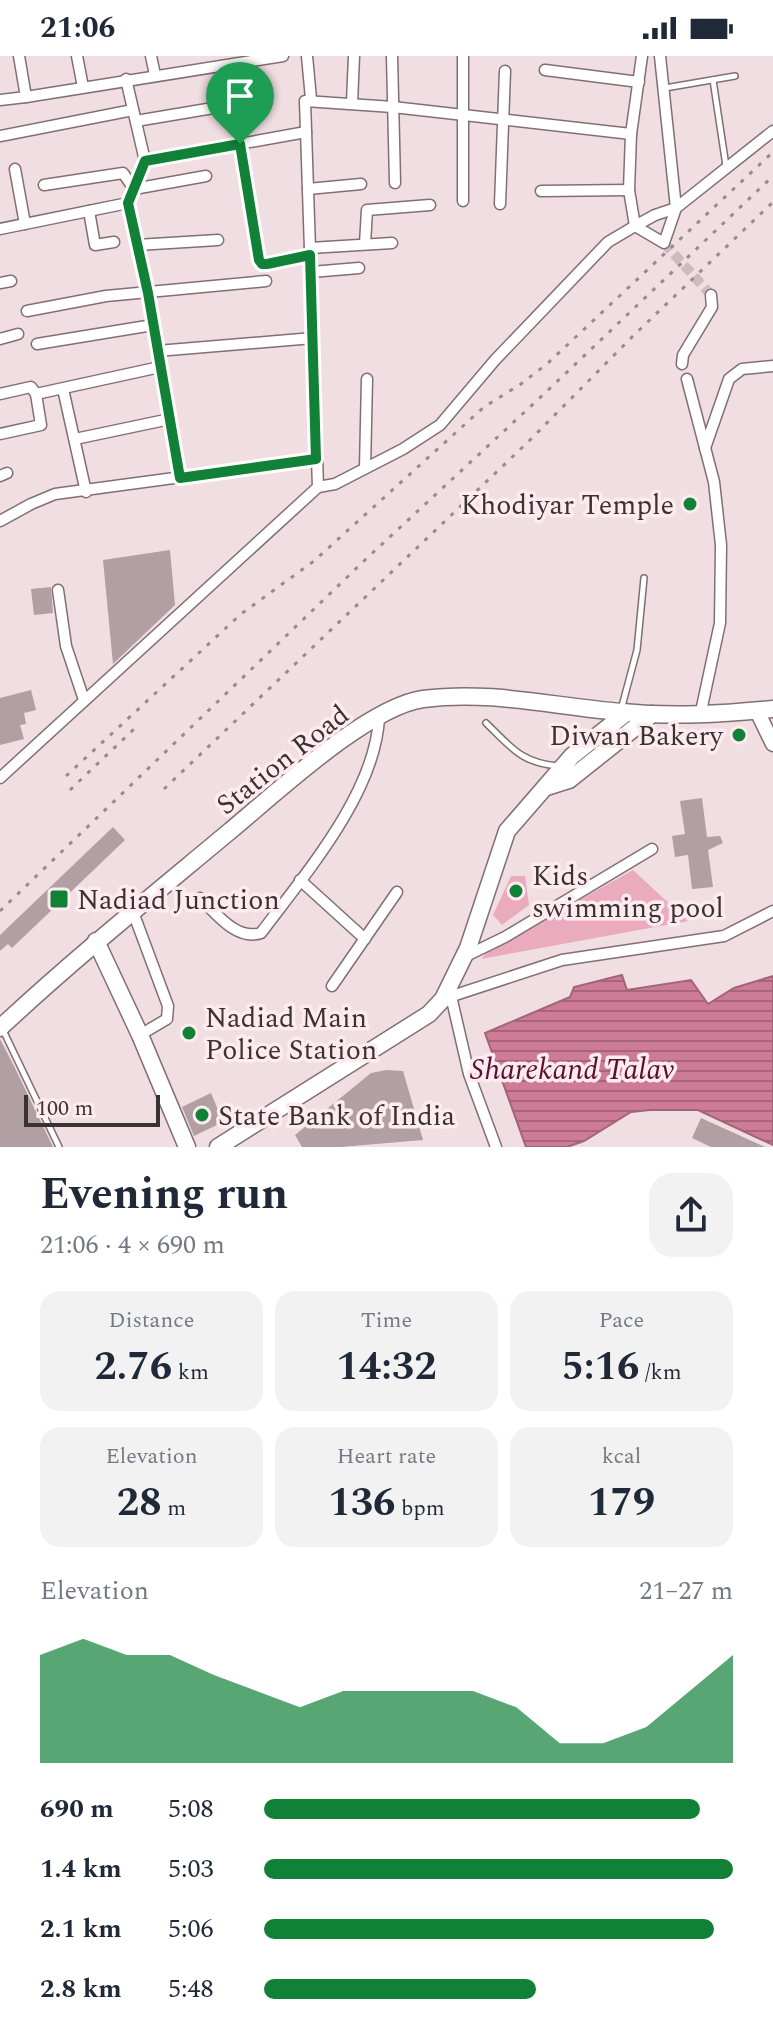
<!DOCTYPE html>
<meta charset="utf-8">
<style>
:root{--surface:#fff;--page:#f2f2f3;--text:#1f2937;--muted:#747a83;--accent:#128138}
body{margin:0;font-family:Spectral,serif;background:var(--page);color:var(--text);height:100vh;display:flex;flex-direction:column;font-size:30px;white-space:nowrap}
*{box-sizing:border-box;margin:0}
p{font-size:26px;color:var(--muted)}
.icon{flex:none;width:44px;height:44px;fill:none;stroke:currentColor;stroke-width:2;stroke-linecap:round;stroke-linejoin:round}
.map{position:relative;height:1091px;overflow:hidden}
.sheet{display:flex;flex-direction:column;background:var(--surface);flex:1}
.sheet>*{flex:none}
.scale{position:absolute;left:24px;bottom:20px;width:136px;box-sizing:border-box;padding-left:8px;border:4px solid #3a3335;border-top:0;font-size:22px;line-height:28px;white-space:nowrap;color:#3a3335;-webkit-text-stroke:6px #feebf0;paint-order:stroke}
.pin{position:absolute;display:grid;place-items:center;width:68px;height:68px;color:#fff;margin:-82px -34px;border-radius:50% 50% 50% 0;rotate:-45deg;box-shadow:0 0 8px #0007}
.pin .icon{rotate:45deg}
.round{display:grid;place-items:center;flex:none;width:84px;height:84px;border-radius:24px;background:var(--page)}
.overview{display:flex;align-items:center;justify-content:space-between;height:136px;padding:0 40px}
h1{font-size:44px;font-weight:700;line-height:60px}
.stats{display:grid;grid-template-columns:repeat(3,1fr);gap:12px;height:136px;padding:8px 40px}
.stats div{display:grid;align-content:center;border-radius:20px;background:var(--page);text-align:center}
.stats b{font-size:40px;font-weight:700}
.stats small{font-size:22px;font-weight:400}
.stats p{font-size:22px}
.chart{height:224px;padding:16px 40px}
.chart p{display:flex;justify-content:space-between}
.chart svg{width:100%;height:144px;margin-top:8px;fill:var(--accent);opacity:.7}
ul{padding:0 40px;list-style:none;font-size:26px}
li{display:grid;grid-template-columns:128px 96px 1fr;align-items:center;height:60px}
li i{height:20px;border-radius:10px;background:var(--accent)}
.status{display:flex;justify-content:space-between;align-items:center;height:56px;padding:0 40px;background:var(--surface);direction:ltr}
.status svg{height:22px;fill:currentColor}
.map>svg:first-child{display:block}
.green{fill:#eaabbe}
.water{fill:url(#water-rules);stroke:#a16579;stroke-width:2}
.building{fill:#b19fa4}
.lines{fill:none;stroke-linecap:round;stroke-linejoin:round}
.street-tunnel{stroke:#ccbcc0;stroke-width:10;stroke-dasharray:10 5;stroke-linecap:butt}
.lane-casing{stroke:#806f74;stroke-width:8}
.street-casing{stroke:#806f74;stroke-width:13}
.secondary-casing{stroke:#806f74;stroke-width:17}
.primary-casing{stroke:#806f74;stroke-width:19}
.lane{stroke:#fff;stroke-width:5}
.street{stroke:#fff;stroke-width:10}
.secondary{stroke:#fff;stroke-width:14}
.primary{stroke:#fff;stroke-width:16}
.rail{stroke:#988b8f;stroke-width:3;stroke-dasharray:4 8;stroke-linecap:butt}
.route-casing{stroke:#fff;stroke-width:16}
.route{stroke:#128138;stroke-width:10}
.poi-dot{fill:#128138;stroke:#feebf0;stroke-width:3}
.labels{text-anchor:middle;stroke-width:7;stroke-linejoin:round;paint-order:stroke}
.poi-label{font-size:28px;fill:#3a3335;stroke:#feebf0;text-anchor:start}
.street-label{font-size:28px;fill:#3a3335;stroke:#feebf0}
.water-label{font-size:30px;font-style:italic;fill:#5a1031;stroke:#feebf0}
</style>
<div class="status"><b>21:06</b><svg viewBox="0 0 49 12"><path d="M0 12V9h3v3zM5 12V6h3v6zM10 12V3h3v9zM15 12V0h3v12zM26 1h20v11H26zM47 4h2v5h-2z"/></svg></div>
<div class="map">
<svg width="773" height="1091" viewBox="0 0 773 1091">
<defs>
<pattern id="water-rules" width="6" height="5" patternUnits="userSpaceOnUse" patternTransform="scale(2)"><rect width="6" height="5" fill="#cd7b96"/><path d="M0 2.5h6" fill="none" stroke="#a7657b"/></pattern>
</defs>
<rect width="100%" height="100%" fill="#f1dee3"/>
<g class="green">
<path d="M 633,814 L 688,865 L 481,903 L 487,896 Z"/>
<path d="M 511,820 L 525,820 L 529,849 L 502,869 L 493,859 Z"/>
</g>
<path class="water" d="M 622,919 L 627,934 L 691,924 L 708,948 L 734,932 L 773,920 L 773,1089 L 698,1054 L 650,1054 L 631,1056 L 584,1085 L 567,1091 L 526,1091 L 485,977 L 570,941 L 574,931 Z"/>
<g class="building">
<path d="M 170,494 L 175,549 L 113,608 L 103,504 Z"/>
<path d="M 51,531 L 53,557 L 34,559 L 31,533 Z"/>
<path d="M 31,634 L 36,654 L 24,657 L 26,668 L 20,669 L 24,683 L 0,689 L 0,642 Z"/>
<path d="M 702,742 L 707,781 L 720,780 L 723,787 L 708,794 L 713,831 L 692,833 L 688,799 L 675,801 L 672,780 L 685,778 L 680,745 Z"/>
<path d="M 113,771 L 125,784 L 12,892 L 8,888 L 0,895 L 0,879 Z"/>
<path d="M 0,983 L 14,1010 L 53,1091 L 0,1091 Z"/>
<path d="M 386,1014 L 403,1015 L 423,1084 L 341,1091 L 302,1091 L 295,1079 L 371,1017 Z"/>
<path d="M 211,1037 L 223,1066 L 194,1080 L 182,1051 Z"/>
<path d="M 701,1062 L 765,1091 L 711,1091 L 692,1082 Z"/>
</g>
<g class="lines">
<path class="street-tunnel" d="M 664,187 L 711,239"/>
<g class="lane-casing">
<g id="lane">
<path d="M 713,24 L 726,110"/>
<path d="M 665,32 L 735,20"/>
<path d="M 621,654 L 637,594 L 644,522"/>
<path d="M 486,667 C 511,691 521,707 558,710"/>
<path d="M 2,972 L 59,1091"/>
</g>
</g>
<g class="street-casing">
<g id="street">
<path d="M 77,0 L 83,31"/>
<path d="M 151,0 L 155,19"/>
<path d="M 307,0 L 311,43"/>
<path d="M 392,0 L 395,127"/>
<path d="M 463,0 L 463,145"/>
<path d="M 660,0 L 676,152"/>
<path d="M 545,14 L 639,26"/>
<path d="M 126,23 L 145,105 L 134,133"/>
<path d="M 26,41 L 283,0"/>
<path d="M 0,44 L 26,41 L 19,0"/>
<path d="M 352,47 L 354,0"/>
<path d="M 136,65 L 243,47"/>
<path d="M 631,78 L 629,134 L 635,170 L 655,159 L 676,152 L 773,75"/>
<path d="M 0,80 L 133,54"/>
<path d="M 240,88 L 259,204 L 262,208 L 267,208 L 310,199"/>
<path d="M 145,105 L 306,76"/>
<path d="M 15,113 L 25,168"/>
<path d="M 44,129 L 123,117 L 134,133"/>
<path d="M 308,133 L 361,128"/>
<path d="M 541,135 L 629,134"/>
<path d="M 128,147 L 148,237 L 180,422"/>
<path d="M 500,148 L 505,15"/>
<path d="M 89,155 L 95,189 L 114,186"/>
<path d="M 0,173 L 128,147 L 134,133 L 206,120"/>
<path d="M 365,188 L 367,154 L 430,149"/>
<path d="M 137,189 L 218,184"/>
<path d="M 310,192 L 392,187"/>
<path d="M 311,216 L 359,212"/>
<path d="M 0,227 L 11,225"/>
<path d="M 27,255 L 106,240 L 266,225"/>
<path d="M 0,283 L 18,278"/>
<path d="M 37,288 L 153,269"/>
<path d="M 157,295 L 313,282"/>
<path d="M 682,308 L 683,299 L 712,251 L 711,239"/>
<path d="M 687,323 L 714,426 L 721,489 L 720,567 L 700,660"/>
<path d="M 63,333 L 86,436"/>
<path d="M 0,338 L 31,331 L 36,338 L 160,311"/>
<path d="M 0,378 L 41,369 L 36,338"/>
<path d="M 75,383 L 170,363"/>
<path d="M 705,392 L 729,323 L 742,313 L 773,310"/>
<path d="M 365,412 L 367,323"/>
<path d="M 0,420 L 7,417"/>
<path d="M 318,431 L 335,428 L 403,393 L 440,369 L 495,304 L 608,186 L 635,170 L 664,187 L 676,152"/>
<path d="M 0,465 L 31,448 L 55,438 L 316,403"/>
<path d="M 58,534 L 66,590 L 84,644"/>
<path d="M 0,722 L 318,431 L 305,45 L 393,51 L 631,78 L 642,0"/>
<path d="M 300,824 L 365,883"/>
<path d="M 200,842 C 216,857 236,885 261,877 C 305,818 375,738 379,662"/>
<path d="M 133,856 L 168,950 L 167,963 L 140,979"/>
<path d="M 466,900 L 505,881 L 652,793"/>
<path d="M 332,930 L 397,836"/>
<path d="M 451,940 L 469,1018 L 496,1091"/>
<path d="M 443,943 L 562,904 L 724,880 L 773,855"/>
</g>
</g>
<g class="secondary-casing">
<path id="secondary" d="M 757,655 L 773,688"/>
</g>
<g class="primary-casing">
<g id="primary">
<path d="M 547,731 L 569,724 L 652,658"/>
<path d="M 96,885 L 140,979 L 187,1091"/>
<path d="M 0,972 C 74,903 152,840 230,775 C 275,738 367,651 423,643 C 492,634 555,651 622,656 C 673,661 722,658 773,653"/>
<path d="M 218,1091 L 429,958 L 443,943 L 468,892 L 507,775 L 572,700 L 626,657"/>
</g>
</g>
<use href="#lane" class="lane"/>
<use href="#street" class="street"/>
<use href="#secondary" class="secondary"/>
<use href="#primary" class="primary"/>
<g class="rail">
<path d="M 66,720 L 241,558 L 314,505 L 484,351 L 521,328 L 548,307 L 773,96"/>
<path d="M 164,733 L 529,385 L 633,280 L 773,146"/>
<path d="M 70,734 L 134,673"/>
<path d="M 0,855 L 366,503 L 544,338 L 773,120"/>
</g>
</g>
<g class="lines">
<g class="route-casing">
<path id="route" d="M 240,88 L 259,204 L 262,208 L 267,208 L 310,199 L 316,403 L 180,422 L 148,237 L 128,147 L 145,105 Z"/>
</g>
<use href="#route" class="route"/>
</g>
<g class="poi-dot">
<circle cx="690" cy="448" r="8"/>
<circle cx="739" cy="679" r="8"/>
<circle cx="516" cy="835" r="8"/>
<rect x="49" y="833" width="20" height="20" rx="4"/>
<circle cx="189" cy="977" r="8"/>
<circle cx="202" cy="1059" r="8"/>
</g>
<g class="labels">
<g class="poi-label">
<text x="674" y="458" text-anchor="end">Khodiyar Temple</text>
<text x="723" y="689" text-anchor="end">Diwan Bakery</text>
<text x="532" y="829">Kids<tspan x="532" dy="32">swimming pool</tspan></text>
<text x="77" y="853">Nadiad Junction</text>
<text x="205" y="971">Nadiad Main<tspan x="205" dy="32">Police Station</tspan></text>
<text x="218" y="1069">State Bank of India</text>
</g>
<g class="street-label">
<text transform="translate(282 703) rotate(-38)" y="10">Station Road</text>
</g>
<g class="water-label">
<text x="572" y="1023">Sharekand Talav</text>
</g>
</g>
</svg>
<div class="scale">100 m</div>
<div class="pin" style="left:240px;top:88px;background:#1e9e55"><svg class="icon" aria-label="arrive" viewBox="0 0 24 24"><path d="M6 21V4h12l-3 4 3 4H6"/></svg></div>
</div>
<section class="sheet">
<div class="overview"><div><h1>Evening run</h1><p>21:06 · 4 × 690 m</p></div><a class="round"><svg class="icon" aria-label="share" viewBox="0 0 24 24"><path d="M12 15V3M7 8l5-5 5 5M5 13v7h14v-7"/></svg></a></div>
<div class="stats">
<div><p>Distance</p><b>2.76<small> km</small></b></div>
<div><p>Time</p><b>14:32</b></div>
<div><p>Pace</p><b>5:16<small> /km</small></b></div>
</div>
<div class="stats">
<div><p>Elevation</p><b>28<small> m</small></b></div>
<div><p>Heart rate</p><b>136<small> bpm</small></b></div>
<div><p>kcal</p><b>179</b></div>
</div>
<div class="chart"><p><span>Elevation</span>21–27 m</p>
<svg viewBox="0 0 160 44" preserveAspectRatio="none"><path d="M0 44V11L10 6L20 11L30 11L40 17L50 22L60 27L70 22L80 22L90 22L100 22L110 27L120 38L130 38L140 33L150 22L160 11V44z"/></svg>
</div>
<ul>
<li><b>690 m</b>5:08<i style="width:93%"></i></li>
<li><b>1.4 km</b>5:03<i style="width:100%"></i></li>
<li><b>2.1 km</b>5:06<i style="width:96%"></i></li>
<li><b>2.8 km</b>5:48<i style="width:58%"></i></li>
</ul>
</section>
